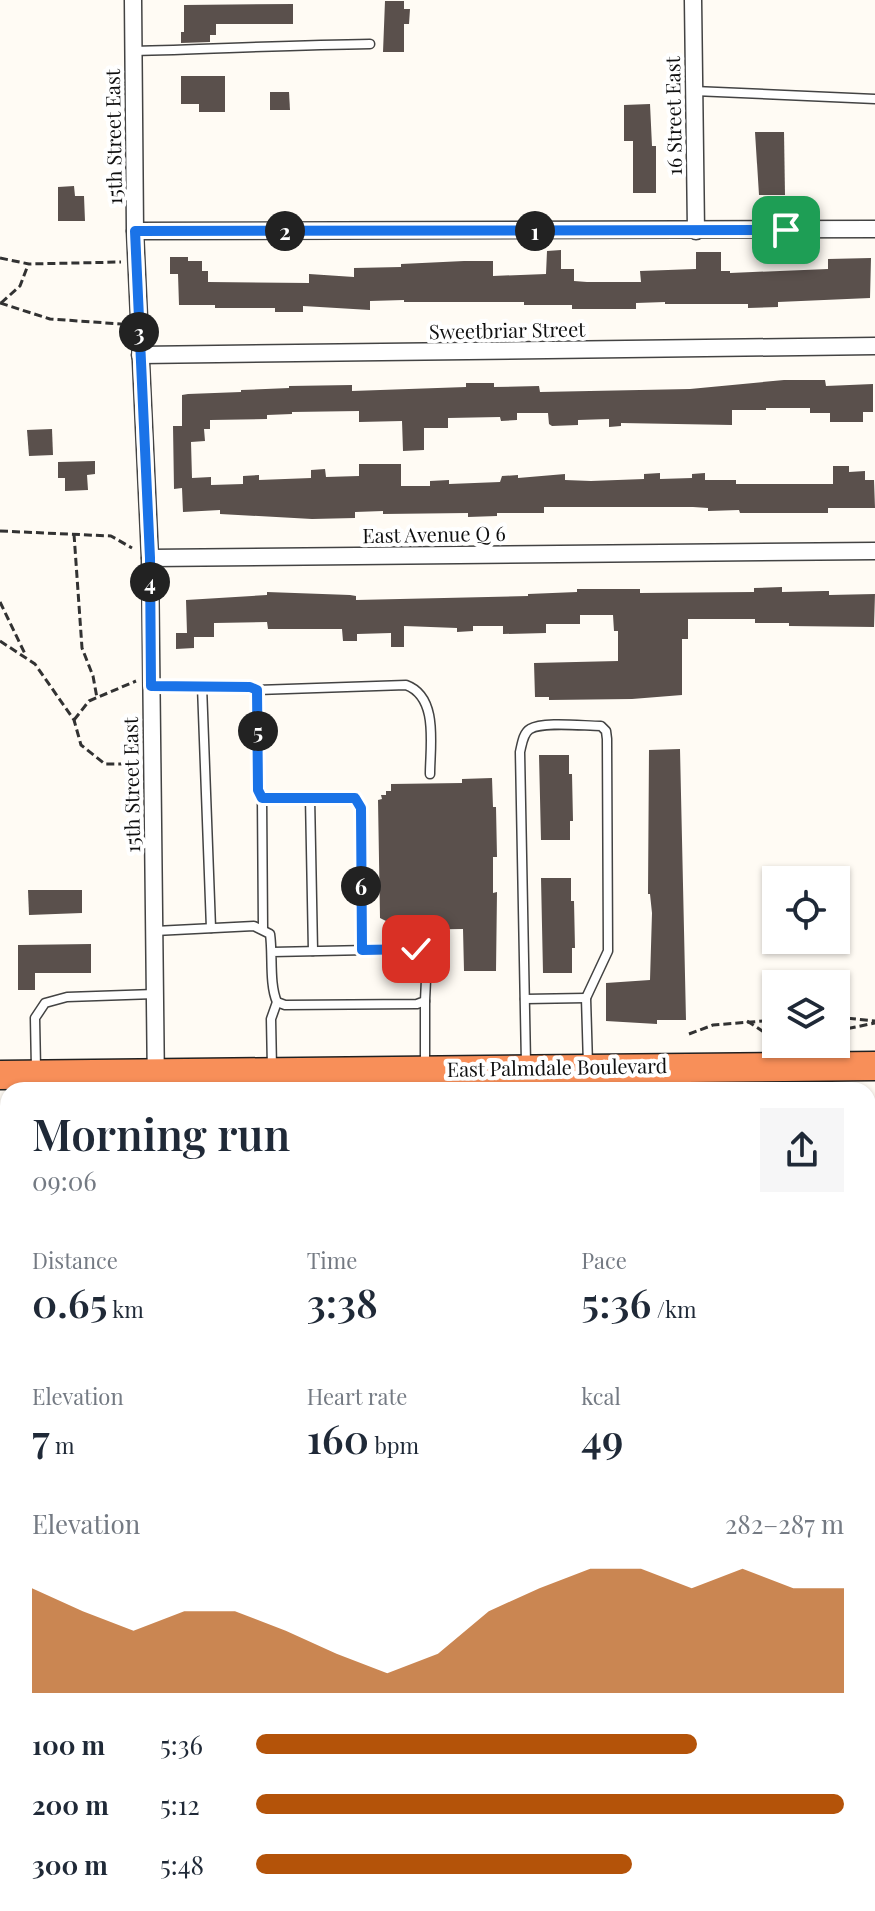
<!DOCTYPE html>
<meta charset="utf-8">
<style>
:root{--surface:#fff;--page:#f6f6f7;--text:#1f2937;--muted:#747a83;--accent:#b45309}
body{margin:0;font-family:"Playfair Display",serif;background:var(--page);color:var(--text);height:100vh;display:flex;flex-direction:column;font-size:30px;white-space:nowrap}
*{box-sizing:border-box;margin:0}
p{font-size:26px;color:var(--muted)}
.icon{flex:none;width:44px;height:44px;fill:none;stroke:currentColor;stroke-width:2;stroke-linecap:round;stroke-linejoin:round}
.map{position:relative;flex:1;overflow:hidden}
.panel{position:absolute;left:0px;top:1082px;width:876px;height:830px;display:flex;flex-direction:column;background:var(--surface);border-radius:24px 24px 0 0;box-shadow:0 2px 6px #0004}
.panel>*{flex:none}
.fabs{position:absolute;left:762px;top:866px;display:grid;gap:16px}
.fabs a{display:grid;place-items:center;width:88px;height:88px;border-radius:0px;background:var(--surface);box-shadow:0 2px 6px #0004;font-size:40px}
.pin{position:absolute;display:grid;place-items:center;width:68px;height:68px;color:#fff;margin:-34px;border-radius:16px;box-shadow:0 4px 12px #0006}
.km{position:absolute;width:40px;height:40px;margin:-20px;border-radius:50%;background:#222;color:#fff;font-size:22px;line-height:40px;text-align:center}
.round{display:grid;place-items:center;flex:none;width:84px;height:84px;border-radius:0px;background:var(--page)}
.overview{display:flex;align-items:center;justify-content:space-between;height:136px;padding:0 32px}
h1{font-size:44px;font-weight:600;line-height:60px}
.stats{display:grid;grid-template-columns:repeat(3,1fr);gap:12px;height:136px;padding:8px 32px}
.stats div{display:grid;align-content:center}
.stats b{font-size:40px;font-weight:600}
.stats small{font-size:22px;font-weight:400}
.stats p{font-size:22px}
.chart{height:224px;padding:16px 32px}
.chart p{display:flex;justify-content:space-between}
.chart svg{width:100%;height:144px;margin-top:8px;fill:var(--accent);opacity:.7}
ul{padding:0 32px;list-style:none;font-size:26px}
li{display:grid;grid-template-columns:128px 96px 1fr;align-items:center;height:60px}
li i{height:20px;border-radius:10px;background:var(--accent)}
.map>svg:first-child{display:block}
.building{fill:#5a504c}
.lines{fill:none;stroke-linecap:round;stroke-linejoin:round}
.lane-casing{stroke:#434343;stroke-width:11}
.street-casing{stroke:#434343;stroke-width:19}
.highway-casing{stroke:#212121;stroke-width:31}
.path{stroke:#323232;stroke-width:3;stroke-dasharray:8 4;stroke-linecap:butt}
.lane{stroke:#fff;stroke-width:8}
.street{stroke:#fff;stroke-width:16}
.highway{stroke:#f88f59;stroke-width:28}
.route-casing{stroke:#fff;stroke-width:16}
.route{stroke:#1a73e8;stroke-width:10}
.labels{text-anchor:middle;stroke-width:8;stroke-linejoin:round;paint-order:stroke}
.street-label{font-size:20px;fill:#101010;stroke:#fff}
</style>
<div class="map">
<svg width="875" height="1911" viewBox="0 0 875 1911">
<rect width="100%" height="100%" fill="#fffbf4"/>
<g class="building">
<path d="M 385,1 L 404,1 L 404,9 L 410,9 L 409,24 L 404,24 L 404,52 L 383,52 Z"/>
<path d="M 293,4 L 293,24 L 216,24 L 216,35 L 210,35 L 210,42 L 181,43 L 181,32 L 184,32 L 184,5 Z"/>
<path d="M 181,76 L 225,76 L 225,112 L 199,112 L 199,104 L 181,104 Z"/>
<path d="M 270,92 L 289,92 L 290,110 L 270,110 Z"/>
<path d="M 650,104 L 652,146 L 656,146 L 656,193 L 633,193 L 633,141 L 624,141 L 624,105 Z"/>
<path d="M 755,132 L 784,132 L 785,195 L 759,195 Z"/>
<path d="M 74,186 L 75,196 L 84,196 L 85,221 L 58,221 L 58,187 Z"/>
<path d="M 561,250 L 561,269 L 574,269 L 574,281 L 587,282 L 641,282 L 640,271 L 696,269 L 696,252 L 721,252 L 721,271 L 730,271 L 730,273 L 828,269 L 828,259 L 871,258 L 870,298 L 778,302 L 778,307 L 748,308 L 748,304 L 665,304 L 665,302 L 636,303 L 636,309 L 572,309 L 572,305 L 524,305 L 524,302 L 404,302 L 404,300 L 370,301 L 370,310 L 303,306 L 303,312 L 275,312 L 275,308 L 215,308 L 215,305 L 179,305 L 178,274 L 170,274 L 170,257 L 188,257 L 188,261 L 202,261 L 202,271 L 208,271 L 208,282 L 309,283 L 309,274 L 354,277 L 354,268 L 401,267 L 401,264 L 464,261 L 493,261 L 493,276 L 546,274 L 547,251 Z"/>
<path d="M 784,380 L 825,380 L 826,386 L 873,384 L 873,412 L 863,412 L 863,422 L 830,422 L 830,413 L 810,413 L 810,408 L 766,408 L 766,410 L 732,410 L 732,425 L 621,423 L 621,426 L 609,427 L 609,419 L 578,420 L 578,425 L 552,426 L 549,424 L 548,413 L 517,413 L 517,420 L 501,421 L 500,417 L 448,418 L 448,428 L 424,428 L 424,450 L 403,451 L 402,421 L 359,422 L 359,411 L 292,412 L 292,414 L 267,415 L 267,419 L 210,420 L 210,429 L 204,429 L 205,441 L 191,442 L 192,478 L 211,477 L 211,485 L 243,484 L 243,476 L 259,475 L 259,480 L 311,478 L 311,470 L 325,469 L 326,477 L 359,476 L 359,464 L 401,464 L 401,486 L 430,486 L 430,481 L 449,480 L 449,484 L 500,482 L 502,476 L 518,475 L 518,478 L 565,474 L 565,480 L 591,481 L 644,479 L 644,474 L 660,473 L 660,479 L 692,478 L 692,474 L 705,473 L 705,480 L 736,480 L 736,484 L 833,484 L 833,466 L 849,466 L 849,472 L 865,471 L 865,480 L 874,480 L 875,508 L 828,508 L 828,513 L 740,513 L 739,510 L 708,511 L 708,508 L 693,507 L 544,507 L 544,513 L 497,513 L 497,516 L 468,517 L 468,513 L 383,514 L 383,511 L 355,512 L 355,518 L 312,519 L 220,514 L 220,510 L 183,512 L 182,488 L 174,489 L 173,426 L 182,426 L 182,395 L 188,394 L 241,392 L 241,390 L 289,388 L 289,386 L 352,385 L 352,391 L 466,387 L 466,383 L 494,383 L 494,387 L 539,386 L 540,392 L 690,389 Z"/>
<path d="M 52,429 L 53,455 L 29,456 L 27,430 Z"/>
<path d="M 95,461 L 95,474 L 87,475 L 88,490 L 65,491 L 65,478 L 58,478 L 58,462 Z"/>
<path d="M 782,587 L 782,592 L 824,591 L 829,591 L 829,595 L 875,594 L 874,627 L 789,626 L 789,623 L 755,623 L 755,619 L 688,619 L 688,639 L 682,639 L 682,695 L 632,699 L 549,700 L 549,697 L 535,697 L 534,663 L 618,661 L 618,631 L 614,631 L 613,615 L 580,615 L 580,624 L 546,624 L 546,633 L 503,634 L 503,626 L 473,626 L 473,631 L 457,632 L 457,628 L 404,626 L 404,647 L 391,647 L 391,633 L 357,634 L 357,641 L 343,641 L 342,629 L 268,629 L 267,622 L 214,623 L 214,637 L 194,637 L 194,648 L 176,649 L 176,633 L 187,633 L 186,600 L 267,595 L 267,592 L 350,595 L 356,596 L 356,600 L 528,596 L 528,594 L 577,592 L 577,589 L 640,589 L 640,593 L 754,592 L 754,588 Z"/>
<path d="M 680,749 L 686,1020 L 657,1020 L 657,1024 L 606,1021 L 606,983 L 650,980 L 652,913 L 650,894 L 648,894 L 649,750 Z"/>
<path d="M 539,755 L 569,755 L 569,774 L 572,774 L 573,821 L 570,821 L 570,840 L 541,840 Z"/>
<path d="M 492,778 L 493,807 L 496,807 L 497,857 L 493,857 L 493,893 L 497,892 L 496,971 L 464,971 L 463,929 L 392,930 L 392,926 L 388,926 L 388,922 L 380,918 L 378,800 L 382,799 L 381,795 L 386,795 L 386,791 L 391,791 L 391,784 L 462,783 L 462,779 Z"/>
<path d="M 541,878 L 571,878 L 571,901 L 574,901 L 575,948 L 572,948 L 572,973 L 543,973 Z"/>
<path d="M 28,890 L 82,890 L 82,913 L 29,915 Z"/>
<path d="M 91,944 L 91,973 L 35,973 L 35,990 L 18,990 L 18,945 Z"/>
</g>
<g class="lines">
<g class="lane-casing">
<g id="lane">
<path d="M 134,51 C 213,49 291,45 370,44"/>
<path d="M 694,91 L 875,99"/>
<path d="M 151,686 L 250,687 L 257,690 L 258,790 L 262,798 L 355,798 L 361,808 L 362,950"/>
<path d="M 202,686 L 211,928"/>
<path d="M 257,690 L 406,685 C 439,697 430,746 430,774"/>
<path d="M 310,797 L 313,951"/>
<path d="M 262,798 L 263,929"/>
<path d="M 155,931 L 254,926 L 270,934 C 273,954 269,984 277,1002 L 285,1005 L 417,1004 L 425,1001 L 427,958 L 416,949 L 272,952"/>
<path d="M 525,999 L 586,998"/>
<path d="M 425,1001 L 425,1064"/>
<path d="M 526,1064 L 520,752 C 522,744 523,733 530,729 C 543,721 584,726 601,726 L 606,731 L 607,739 L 608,951 L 586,998 L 588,1065"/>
<path d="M 272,1068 L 271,1019 L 277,1002"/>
<path d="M 36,1069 L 35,1018 L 45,1003 L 67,997 L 155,994"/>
<path d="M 0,1129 L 8,1129"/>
<path d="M 0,1152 L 8,1152"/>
</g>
</g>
<g class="street-casing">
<g id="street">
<path d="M 133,0 L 135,231 L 150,558 L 156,1090"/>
<path d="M 693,0 L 696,231"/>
<path d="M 135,231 L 875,229"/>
<path d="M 140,355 L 875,346"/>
<path d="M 150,558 L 875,551"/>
<path d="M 868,1120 L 875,1120"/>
<path d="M 868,1900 L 875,1900"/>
<path d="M 0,1906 L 332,1904"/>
</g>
</g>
<g class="highway-casing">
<path id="highway" d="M 0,1075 L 875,1066"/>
</g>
<g class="path">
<path d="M 0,258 L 29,264 L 121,262"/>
<path d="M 0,303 L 50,319 L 121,324"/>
<path d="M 1,303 L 20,286 L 28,265"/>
<path d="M 0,531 L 111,536 L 132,548"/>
<path d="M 74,534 L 82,648 L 93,676 L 97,698"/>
<path d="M 0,602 L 26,656"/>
<path d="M 0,641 L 35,664 L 74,720 L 81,745 L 105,764 L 135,764"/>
<path d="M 74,720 L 89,701 L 136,681"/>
<path d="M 836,1017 L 875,1021"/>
<path d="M 747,1021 L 767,1034 L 776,1034"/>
<path d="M 836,1031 L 875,1023"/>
<path d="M 689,1034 L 713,1025 L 776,1020"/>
</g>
<use href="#lane" class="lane"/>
<use href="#street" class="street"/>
<use href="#highway" class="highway"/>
</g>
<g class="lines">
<g class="route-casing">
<path id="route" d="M 416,949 L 362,950 L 361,808 L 355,798 L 262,798 L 258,790 L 257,690 L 250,687 L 151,686 L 150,558 L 135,231 L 786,230"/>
</g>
<use href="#route" class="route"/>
</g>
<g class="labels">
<g class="street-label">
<text transform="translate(674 116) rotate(-91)" y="7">16 Street East</text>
<text transform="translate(114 137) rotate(-91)" y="7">15th Street East</text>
<text transform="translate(507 331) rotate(-1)" y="7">Sweetbriar Street</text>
<text transform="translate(434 535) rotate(-1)" y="7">East Avenue Q 6</text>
<text transform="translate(132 785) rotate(-91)" y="7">15th Street East</text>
<text transform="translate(557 1068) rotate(-1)" y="7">East Palmdale Boulevard</text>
</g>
</g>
</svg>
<div class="fabs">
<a><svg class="icon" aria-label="locate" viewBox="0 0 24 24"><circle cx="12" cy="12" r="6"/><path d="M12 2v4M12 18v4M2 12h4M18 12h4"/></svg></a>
<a><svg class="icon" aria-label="layers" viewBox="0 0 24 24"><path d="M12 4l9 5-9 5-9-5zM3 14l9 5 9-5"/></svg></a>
</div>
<div class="pin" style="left:786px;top:230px;background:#1e9e55"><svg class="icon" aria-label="arrive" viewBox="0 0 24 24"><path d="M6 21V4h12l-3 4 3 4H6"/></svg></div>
<div class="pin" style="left:416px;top:949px;background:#d93025"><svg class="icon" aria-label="check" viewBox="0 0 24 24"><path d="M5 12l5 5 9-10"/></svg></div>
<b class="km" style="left:535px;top:231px">1</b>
<b class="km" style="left:285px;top:231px">2</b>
<b class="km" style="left:139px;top:332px">3</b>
<b class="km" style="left:150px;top:582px">4</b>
<b class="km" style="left:258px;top:731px">5</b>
<b class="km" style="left:361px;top:886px">6</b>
<section class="panel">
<div class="overview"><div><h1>Morning run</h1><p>09:06</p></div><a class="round"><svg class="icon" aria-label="share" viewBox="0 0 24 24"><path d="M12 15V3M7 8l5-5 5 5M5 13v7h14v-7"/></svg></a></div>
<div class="stats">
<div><p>Distance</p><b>0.65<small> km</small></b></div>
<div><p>Time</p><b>3:38</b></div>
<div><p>Pace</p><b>5:36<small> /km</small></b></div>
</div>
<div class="stats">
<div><p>Elevation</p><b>7<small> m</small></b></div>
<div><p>Heart rate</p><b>160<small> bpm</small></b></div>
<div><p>kcal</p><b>49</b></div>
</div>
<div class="chart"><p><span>Elevation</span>282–287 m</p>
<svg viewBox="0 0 160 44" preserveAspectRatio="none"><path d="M0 44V12L10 19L20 25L30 19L40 19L50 25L60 32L70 38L80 32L90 19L100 12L110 6L120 6L130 12L140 6L150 12L160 12V44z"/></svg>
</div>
<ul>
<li><b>100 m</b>5:36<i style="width:75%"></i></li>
<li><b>200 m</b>5:12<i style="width:100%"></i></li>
<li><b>300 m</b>5:48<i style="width:64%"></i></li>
</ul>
</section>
</div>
